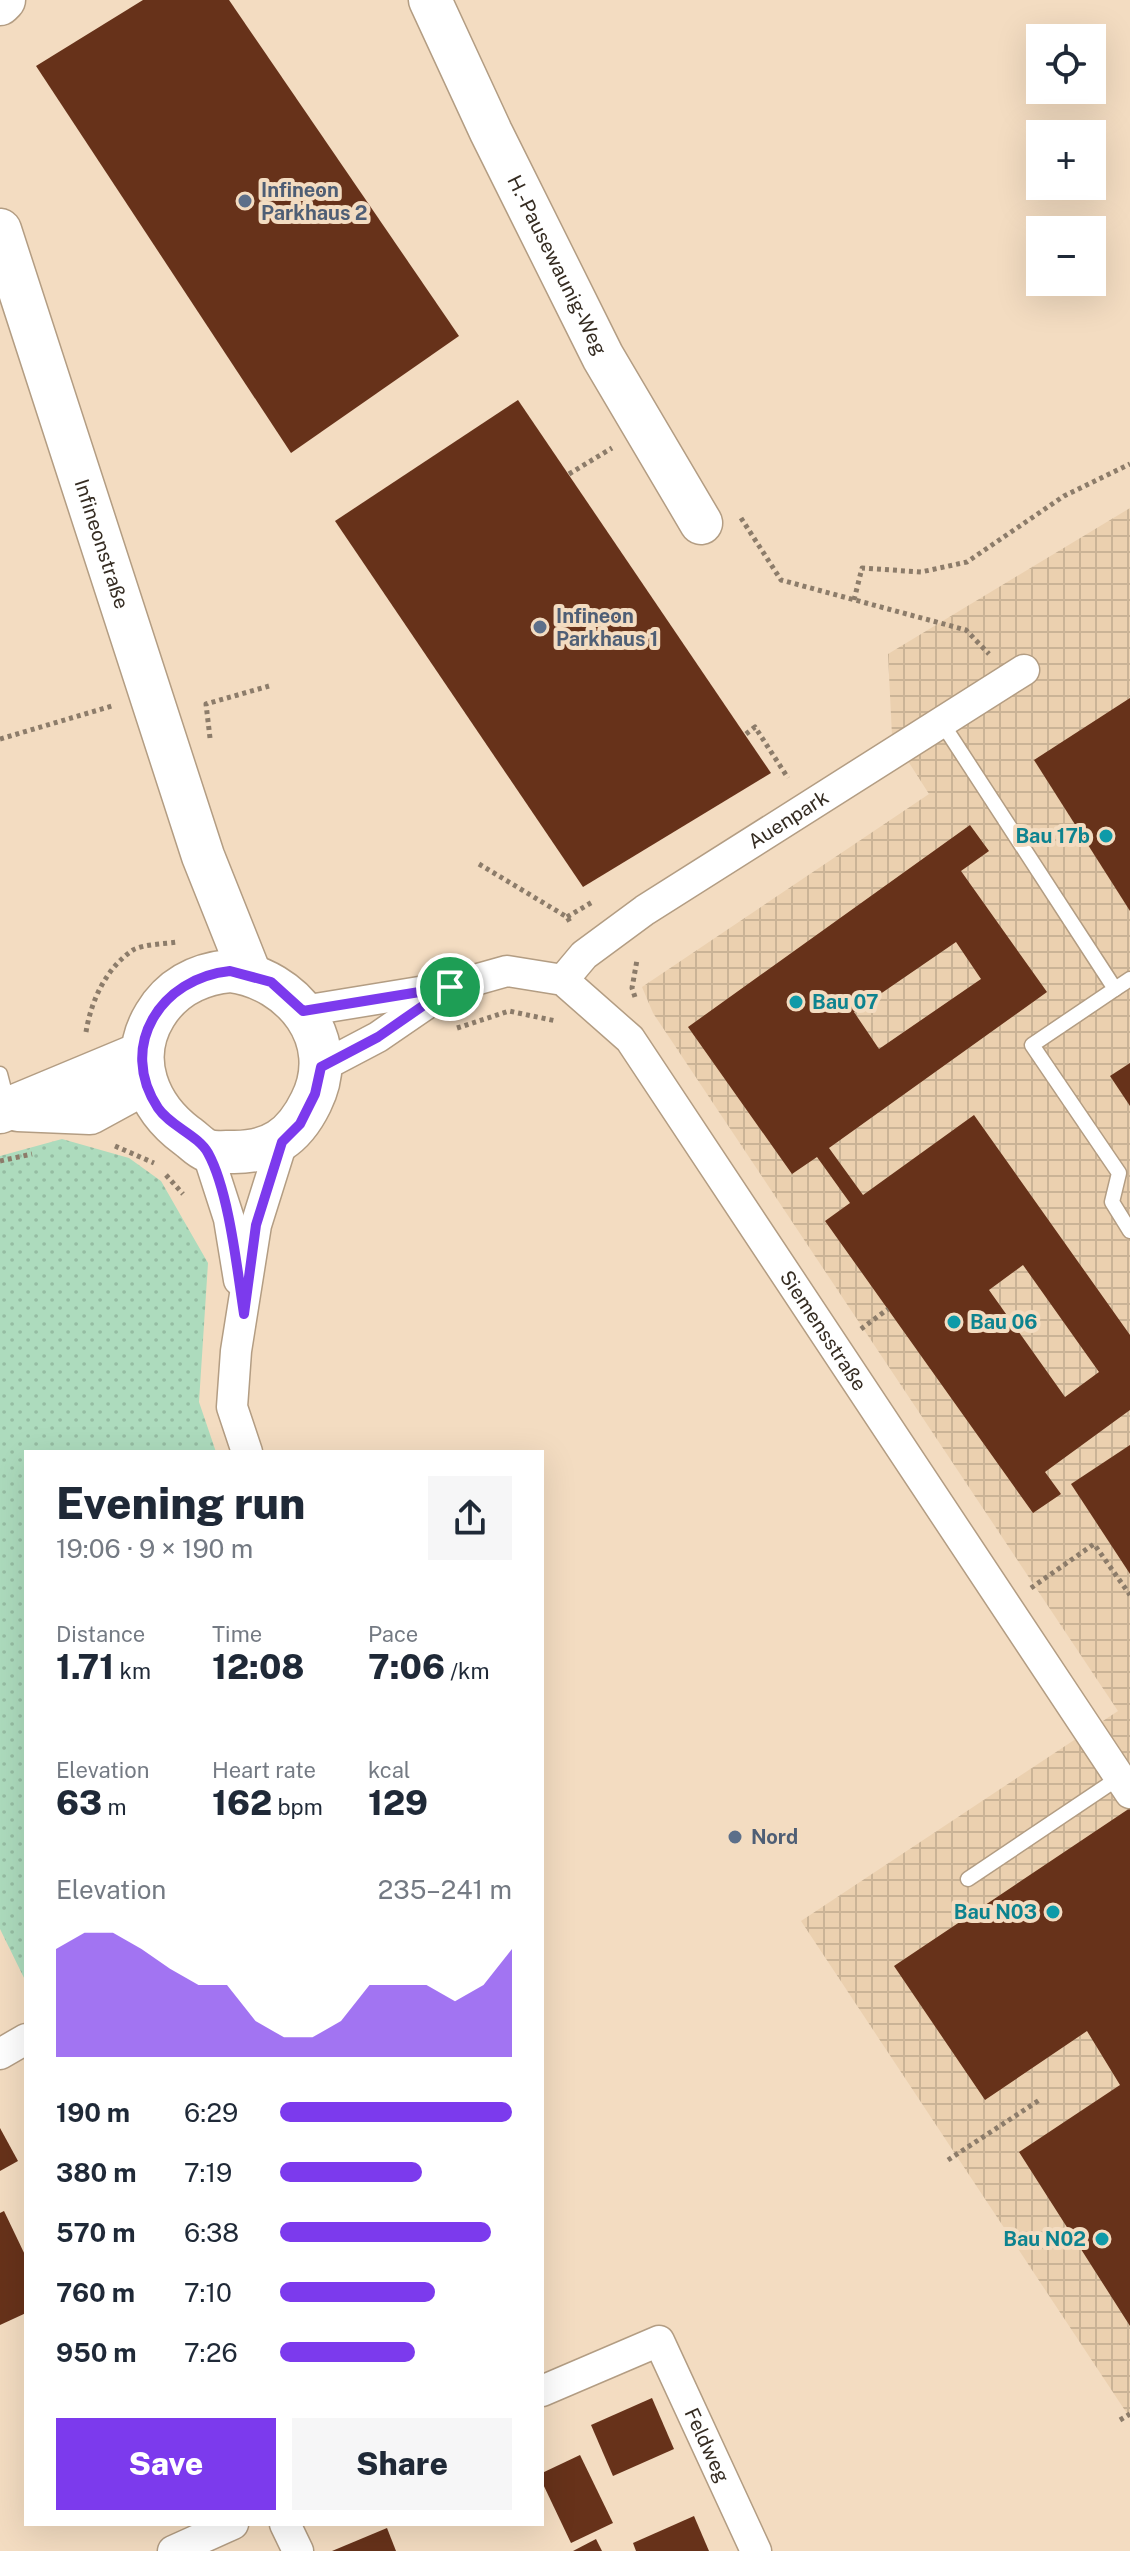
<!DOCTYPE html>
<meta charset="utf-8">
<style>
:root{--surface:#fff;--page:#f6f6f7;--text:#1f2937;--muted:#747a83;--accent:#7c3aed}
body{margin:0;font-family:"Public Sans",sans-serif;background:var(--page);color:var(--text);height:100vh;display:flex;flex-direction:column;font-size:30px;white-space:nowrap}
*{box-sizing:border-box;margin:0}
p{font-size:26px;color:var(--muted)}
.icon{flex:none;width:44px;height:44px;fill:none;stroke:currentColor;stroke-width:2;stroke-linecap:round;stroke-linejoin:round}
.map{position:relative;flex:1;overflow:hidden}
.sheet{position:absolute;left:24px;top:1450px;width:520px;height:1076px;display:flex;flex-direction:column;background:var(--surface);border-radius:0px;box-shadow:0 8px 32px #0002}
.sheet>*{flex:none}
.fabs{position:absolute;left:1026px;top:24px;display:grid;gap:16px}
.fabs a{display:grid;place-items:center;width:80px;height:80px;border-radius:0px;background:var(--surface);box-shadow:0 8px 32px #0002;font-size:40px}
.pin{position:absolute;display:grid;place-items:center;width:68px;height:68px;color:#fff;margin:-34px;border:4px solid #fff;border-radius:50%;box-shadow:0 2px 8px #0007}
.round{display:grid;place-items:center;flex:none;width:84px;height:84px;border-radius:0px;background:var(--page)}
.summary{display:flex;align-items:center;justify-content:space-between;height:136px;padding:0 32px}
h1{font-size:44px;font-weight:800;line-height:60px}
.stats{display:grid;grid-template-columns:repeat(3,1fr);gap:12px;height:136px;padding:8px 32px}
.stats div{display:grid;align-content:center}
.stats b{font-size:34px;font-weight:800}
.stats small{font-size:22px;font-weight:400}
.stats p{font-size:22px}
.chart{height:224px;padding:16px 32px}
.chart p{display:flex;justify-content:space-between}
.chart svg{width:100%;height:144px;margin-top:8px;fill:var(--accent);opacity:.7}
.button{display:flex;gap:16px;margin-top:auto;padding:16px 32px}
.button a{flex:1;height:92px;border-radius:0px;background:var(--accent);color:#fff;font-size:32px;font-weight:800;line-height:92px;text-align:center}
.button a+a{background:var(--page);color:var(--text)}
ul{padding:0 32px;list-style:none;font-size:26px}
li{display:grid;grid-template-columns:128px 96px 1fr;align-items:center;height:60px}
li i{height:20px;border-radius:10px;background:var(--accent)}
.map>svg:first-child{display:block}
.industrial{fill:url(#industrial-grid)}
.grass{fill:url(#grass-dots)}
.building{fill:#67321a;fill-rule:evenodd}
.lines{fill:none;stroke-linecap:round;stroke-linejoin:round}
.lane-casing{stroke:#b39d83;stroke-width:17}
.street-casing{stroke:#b39d83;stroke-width:33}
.secondary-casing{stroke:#b39d83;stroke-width:45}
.path{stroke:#8c7c6a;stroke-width:5;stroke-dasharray:4 4;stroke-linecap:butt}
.lane{stroke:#fff;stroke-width:14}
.street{stroke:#fff;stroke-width:30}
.secondary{stroke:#fff;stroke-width:42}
.route-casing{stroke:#fff;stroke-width:16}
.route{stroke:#7c3aed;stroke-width:10}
.service-dot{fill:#5c6f8a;stroke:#f3dcc1;stroke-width:3}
.culture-dot{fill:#0f9aa8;stroke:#f3dcc1;stroke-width:3}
.labels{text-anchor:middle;stroke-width:8;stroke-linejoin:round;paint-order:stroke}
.service-label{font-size:20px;font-weight:bold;fill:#4e5e75;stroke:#f3dcc1;text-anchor:start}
.street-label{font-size:20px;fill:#352c22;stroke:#f3dcc1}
.culture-label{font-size:20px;font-weight:bold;fill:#0d838f;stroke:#f3dcc1;text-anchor:end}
</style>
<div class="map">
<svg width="1130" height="2551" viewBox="0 0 1130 2551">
<defs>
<pattern id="industrial-grid" width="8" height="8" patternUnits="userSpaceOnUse" patternTransform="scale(2)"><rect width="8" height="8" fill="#ebd0af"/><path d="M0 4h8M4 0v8" fill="none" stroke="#cab396"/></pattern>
<pattern id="grass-dots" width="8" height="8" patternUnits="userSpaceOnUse" patternTransform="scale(2)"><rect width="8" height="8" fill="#addbbd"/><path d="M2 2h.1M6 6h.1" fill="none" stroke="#95bca2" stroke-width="1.8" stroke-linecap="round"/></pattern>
</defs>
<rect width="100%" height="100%" fill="#f3dcc1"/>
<path class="industrial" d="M 1130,508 L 1130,2418 L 801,1921 L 1118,1711 L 653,1013 L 642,987 L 929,794 L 892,736 L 888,654 Z"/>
<path class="grass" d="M 62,1139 L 129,1158 L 161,1181 L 208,1263 L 199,1402 L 216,1452 L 26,1452 L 26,1982 L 0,1929 L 0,1156 Z"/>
<g class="building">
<path d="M 143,0 L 229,0 L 459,336 L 291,453 L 36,66 Z"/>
<path d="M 518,400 L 771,773 L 583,887 L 335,521 Z"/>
<path d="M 1130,698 L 1130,911 L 1034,760 Z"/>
<path d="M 970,825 L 989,851 L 961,871 L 1047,992 L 829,1148 L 863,1195 L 974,1115 L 1130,1335 L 1130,1410 L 1045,1472 L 1061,1494 L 1033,1513 L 825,1221 L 850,1203 L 817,1157 L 792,1174 L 688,1027 ZM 956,942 L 981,979 L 879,1049 L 854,1012 ZM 1023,1265 L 1099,1372 L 1065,1397 L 989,1290 Z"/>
<path d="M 1130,1063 L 1130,1106 L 1110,1076 Z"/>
<path d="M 1130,1445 L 1130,1574 L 1071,1484 Z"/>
<path d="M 1130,1808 L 1130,2326 L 1019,2152 L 1120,2085 L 1087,2031 L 985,2100 L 894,1966 Z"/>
<path d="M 0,2128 L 18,2161 L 0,2171 Z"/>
<path d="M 4,2211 L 26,2257 L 26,2313 L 0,2325 L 0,2213 Z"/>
<path d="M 652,2398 L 674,2449 L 613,2476 L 591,2425 Z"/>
<path d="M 580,2455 L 613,2523 L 571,2543 L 542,2482 L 542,2473 Z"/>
<path d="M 694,2516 L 709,2551 L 636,2551 L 633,2543 Z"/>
<path d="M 387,2528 L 396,2551 L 332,2551 Z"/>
<path d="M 596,2539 L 602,2551 L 573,2551 Z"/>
</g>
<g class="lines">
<g class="lane-casing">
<g id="lane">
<path d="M 942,723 L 1115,989 L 1032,1045 L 1119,1173 L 1112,1202 L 1130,1231"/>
<path d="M 1115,989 L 1130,979"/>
<path d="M 0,1074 L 8,1105"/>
<path d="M 968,1879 L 1120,1777"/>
</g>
</g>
<g class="street-casing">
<g id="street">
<path id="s1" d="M 563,980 L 584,955 L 645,910 L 1024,670"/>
<path id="s2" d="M 303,1011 L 450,987 L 507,971 L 563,980 L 630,1039 L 1130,1793"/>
<path d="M 321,1067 L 378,1037 L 442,993"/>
<path d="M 207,1151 L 229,1219 L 239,1280"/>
<path d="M 247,1452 L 232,1407 L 236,1351 L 256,1225 L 282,1142"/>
<path d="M 0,2054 L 26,2039"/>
<path id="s3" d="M 542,2391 L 659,2341 L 756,2551"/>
<path d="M 285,2524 L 298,2551"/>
<path d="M 173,2551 L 233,2524"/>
</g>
</g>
<g class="secondary-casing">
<g id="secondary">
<path id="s4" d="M 430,0 L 491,132 L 603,357 L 701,523"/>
<path d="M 0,4 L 4,0"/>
<path id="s5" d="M 0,230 L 203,856 L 250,974"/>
<path d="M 230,971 C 293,979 342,1040 311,1102 C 294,1137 271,1153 231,1152 C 224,1152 213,1153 206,1150 C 200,1148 193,1140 187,1136 C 148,1107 128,1059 155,1015 C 172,987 198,974 230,971 Z"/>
<path d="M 18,1110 L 90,1113 L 145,1083"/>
<path d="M 0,1112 L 142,1053"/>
</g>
</g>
<g class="path">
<path d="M 569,474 L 612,448"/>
<path d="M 741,518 L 781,580 L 966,630 L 989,654"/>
<path d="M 854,600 L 862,568 L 921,572 L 967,562 L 1064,496 L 1130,464"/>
<path d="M 746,734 L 755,727 L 788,778"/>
<path d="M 210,738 L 206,704 L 269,686"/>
<path d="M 0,739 L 112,706"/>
<path d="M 479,864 L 567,917 L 571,924"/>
<path d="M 567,917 L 594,901"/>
<path d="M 635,997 L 632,988 L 637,960"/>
<path d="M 457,1028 L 509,1011 L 556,1021"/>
<path d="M 86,1032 C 91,1001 106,968 133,950 C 144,944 164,944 177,942"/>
<path d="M 115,1146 L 154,1163"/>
<path d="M 0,1161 L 32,1154"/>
<path d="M 166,1175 L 183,1194"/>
<path d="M 861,1329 L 888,1309"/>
<path d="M 1031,1588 L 1094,1544 L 1130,1595"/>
<path d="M 948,2160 L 1041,2099"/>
<path d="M 1120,2420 L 1130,2414"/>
</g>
<use href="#lane" class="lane"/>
<use href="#street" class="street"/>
<use href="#secondary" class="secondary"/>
</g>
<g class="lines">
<g class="route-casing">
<path id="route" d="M 230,971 L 271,982 L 303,1011 L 450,987 L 378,1037 L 321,1067 L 315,1094 L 300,1124 L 282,1142 L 256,1225 L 244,1314 C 237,1269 229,1191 208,1153 C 198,1135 170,1126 158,1108 C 117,1046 161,978 230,971 Z"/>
</g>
<use href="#route" class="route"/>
</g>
<g class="service-dot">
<circle cx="245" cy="201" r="8"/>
<circle cx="540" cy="627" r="8"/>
<circle cx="735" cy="1837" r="8"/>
</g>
<g class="culture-dot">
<circle cx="1106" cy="836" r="8"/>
<circle cx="796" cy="1002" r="8"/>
<circle cx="954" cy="1322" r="8"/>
<circle cx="1053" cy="1912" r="8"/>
<circle cx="1102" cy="2239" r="8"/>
</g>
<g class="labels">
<g class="service-label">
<text x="261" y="197">Infineon<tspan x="261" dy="23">Parkhaus 2</tspan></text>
<text x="556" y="623">Infineon<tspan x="556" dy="23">Parkhaus 1</tspan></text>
<text x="751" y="1844">Nord</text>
</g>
<g class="street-label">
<text dy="7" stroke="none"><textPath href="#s4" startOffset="294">H.-Pausewaunig-Weg</textPath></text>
<text dy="7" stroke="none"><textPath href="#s5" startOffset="330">Infineonstraße</textPath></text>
<text dy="7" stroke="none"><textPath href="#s1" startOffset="278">Auenpark</textPath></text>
<text dy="7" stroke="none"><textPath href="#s2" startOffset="704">Siemensstraße</textPath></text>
<text dy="7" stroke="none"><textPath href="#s3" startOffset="242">Feldweg</textPath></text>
</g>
<g class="culture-label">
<text x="1090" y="843">Bau 17b</text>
<text x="812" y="1009" text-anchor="start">Bau 07</text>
<text x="970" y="1329" text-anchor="start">Bau 06</text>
<text x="1037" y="1919">Bau N03</text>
<text x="1086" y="2246">Bau N02</text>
</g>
</g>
</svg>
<div class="fabs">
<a><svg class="icon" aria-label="locate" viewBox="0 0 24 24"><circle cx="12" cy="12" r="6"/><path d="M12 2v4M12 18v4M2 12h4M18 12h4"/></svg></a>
<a>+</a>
<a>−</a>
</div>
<div class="pin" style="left:450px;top:987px;background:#1e9e55"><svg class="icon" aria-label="arrive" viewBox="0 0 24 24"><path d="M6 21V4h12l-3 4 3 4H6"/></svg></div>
<section class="sheet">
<div class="summary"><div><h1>Evening run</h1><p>19:06 · 9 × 190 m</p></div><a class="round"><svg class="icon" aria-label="share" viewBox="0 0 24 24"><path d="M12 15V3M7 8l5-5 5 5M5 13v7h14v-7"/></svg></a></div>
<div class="stats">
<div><p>Distance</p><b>1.71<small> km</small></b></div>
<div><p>Time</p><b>12:08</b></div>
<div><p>Pace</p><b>7:06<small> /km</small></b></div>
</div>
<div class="stats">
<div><p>Elevation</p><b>63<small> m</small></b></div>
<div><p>Heart rate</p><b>162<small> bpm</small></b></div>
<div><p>kcal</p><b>129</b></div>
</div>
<div class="chart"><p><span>Elevation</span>235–241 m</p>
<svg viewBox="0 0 160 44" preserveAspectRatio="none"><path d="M0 44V11L10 6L20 6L30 11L40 17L50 22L60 22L70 33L80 38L90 38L100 33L110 22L120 22L130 22L140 27L150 22L160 11V44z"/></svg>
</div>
<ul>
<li><b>190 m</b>6:29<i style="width:100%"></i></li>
<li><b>380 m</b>7:19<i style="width:61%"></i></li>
<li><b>570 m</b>6:38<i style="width:91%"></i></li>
<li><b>760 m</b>7:10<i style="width:67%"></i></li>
<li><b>950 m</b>7:26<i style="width:58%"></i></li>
</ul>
<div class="button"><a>Save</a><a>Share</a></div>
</section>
</div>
